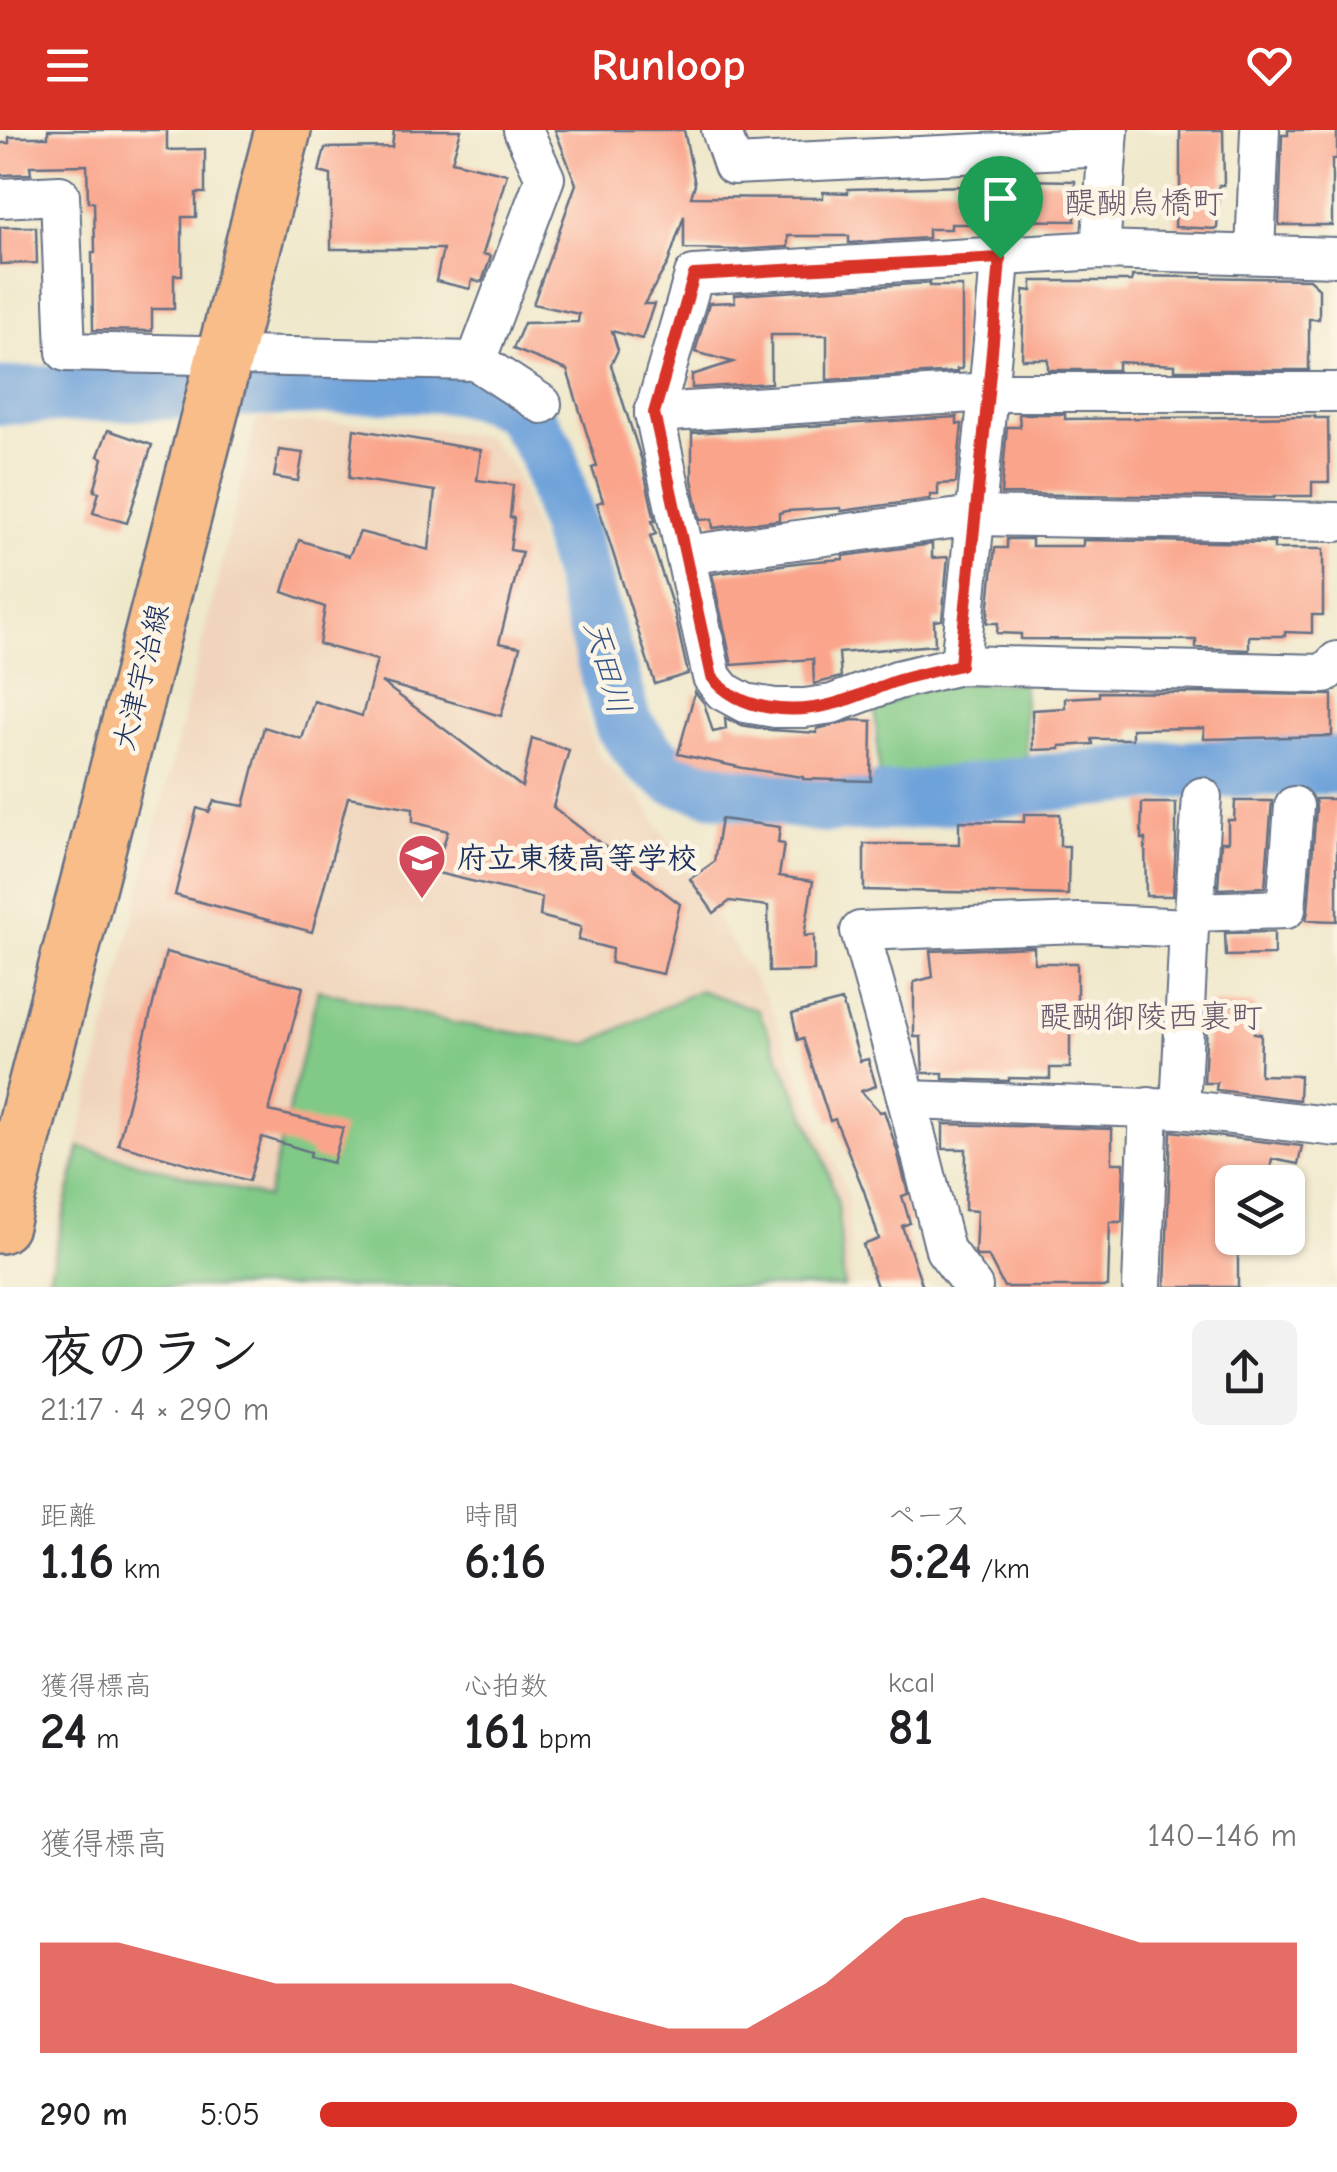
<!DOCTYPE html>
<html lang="ja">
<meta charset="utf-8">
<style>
:root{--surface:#fff;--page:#f2f2f2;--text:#202124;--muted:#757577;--accent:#d93025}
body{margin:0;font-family:"Comic Neue","Klee One",sans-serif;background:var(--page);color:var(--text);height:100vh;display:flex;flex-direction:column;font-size:38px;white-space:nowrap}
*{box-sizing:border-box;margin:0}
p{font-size:32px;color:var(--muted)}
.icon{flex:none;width:55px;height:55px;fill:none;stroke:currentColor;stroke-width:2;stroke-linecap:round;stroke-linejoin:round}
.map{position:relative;height:1157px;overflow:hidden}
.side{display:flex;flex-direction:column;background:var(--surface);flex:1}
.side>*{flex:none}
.fabs{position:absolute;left:1215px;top:1035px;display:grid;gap:20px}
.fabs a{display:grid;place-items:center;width:90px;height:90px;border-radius:15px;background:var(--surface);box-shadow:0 2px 8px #0004;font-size:50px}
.pin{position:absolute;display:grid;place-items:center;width:85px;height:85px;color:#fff;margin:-102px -42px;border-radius:50% 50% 50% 0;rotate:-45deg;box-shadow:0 0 10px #0007}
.pin .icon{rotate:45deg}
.round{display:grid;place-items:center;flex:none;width:105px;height:105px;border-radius:15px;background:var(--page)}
.summary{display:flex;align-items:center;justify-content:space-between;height:170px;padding:0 40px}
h1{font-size:55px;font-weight:700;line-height:75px}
.figures{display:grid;grid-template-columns:repeat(3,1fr);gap:15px;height:170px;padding:10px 40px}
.figures div{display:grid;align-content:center}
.figures b{font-size:50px;font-weight:700}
.figures small{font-size:28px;font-weight:400}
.figures p{font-size:28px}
.chart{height:280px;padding:20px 40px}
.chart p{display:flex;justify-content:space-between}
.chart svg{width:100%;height:180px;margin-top:10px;fill:var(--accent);opacity:.7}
ul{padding:0 40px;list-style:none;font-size:32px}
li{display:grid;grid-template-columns:160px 120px 1fr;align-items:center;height:75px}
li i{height:25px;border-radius:12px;background:var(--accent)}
header{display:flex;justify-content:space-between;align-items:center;height:130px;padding:0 40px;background:var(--accent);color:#fff;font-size:45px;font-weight:700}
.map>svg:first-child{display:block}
.built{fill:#f0d5bc}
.green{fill:#80c986;stroke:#4e7c72;stroke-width:2.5}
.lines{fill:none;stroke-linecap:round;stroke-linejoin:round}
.river{stroke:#6ea2da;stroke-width:58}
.building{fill:#faa48b}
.street-casing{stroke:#657084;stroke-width:42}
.primary-casing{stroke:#657084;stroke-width:60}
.street{stroke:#fff;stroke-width:38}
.primary{stroke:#f8bd89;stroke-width:55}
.route-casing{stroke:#fff;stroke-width:20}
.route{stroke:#d93025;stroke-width:12}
.labels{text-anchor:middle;stroke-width:9;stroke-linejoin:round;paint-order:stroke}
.street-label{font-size:30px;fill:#1b2f5e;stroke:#fcf5e5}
.poi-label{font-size:30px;font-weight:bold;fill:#1b2f5e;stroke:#fcf5e5;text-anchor:start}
.neighbourhood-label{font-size:32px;fill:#69586e;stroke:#fcf5e5}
.water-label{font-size:32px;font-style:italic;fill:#385789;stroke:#fcf5e5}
</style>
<header><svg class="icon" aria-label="menu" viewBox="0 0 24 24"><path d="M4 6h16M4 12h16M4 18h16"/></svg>Runloop<svg class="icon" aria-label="heart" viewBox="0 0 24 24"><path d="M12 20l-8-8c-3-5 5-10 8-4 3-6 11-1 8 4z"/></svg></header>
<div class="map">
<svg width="1337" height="1157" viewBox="0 0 1337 1157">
<rect width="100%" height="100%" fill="#fcf5e5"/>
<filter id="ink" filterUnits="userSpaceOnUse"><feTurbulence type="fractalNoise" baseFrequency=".01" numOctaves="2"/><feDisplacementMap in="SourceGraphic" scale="20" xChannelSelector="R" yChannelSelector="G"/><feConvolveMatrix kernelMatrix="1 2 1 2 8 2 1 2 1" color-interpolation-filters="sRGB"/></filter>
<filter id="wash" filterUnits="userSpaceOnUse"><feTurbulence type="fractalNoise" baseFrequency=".0048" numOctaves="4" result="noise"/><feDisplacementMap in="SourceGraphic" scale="40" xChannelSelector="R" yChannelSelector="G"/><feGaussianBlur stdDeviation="2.25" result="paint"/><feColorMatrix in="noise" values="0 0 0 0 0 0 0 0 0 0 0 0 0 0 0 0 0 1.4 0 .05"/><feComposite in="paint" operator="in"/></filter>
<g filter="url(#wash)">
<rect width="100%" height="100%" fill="#efe8cb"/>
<path class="built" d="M 274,287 L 274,293 L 379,293 L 485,306 L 514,337 L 577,533 L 585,584 L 598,624 L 641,668 L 769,873 L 848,1066 L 851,1157 L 42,1157 L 257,290 Z"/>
<g class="green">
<path d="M 1023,553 L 1027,637 L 880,663 L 875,579 L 922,559 L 955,554 Z"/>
<path d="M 318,860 L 453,893 L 588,914 L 699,860 L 758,880 L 822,1021 L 838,1074 L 844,1157 L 47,1157 L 80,1017 L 267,1068 Z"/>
</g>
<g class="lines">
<path class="river" d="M 0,266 L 418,253 L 456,255 L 488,263 L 518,276 L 547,322 L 623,594 L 648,627 L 674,646 L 718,658 L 826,674 L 904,671 L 1043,653 L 1171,640 L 1337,635"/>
</g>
<g id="blocks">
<g class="building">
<path d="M 48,0 L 167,0 L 167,20 L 205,19 L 205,63 L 196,63 L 196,87 L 182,87 L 182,145 L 174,145 L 174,179 L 152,179 L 152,201 L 93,200 L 92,123 L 95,123 L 94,72 L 88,72 L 87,35 L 30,36 L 31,44 L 0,45 L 0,13 L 9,13 L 9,7 L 48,7 Z"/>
<path d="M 394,0 L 461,0 L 452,31 L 507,44 L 483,124 L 491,126 L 482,152 L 472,150 L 470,159 L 436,151 L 443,119 L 331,119 L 331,45 L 319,42 L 325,18 L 392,17 Z"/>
<path d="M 555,0 L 684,0 L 695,54 L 691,67 L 823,68 L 823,62 L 848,63 L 848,59 L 968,56 L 968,49 L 1075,51 L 1075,91 L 989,90 L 989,94 L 951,94 L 951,99 L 928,99 L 928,108 L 849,113 L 849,106 L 788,106 L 788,117 L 734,120 L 684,119 L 684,86 L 668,133 L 644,174 L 654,174 L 642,209 L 612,201 L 618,220 L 611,235 L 641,328 L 655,391 L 652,391 L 656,404 L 650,406 L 674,481 L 688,544 L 655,554 L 597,373 L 603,371 L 592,338 L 597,336 L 567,240 L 513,219 L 524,193 L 578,192 L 579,184 L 533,174 L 576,54 Z"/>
<path d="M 1180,0 L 1223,0 L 1224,55 L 1219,55 L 1217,99 L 1175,97 L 1176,66 L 1180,66 Z"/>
<path d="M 1288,0 L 1337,0 L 1337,29 L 1332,29 L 1332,95 L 1279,95 L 1282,5 L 1288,5 Z"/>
<path d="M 0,97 L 36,97 L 37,133 L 0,134 Z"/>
<path d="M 1132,146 L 1309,149 L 1319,158 L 1319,189 L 1309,189 L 1309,240 L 1175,240 L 1175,235 L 1118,232 L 1118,240 L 1048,240 L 1048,229 L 1022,229 L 1024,160 L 1032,161 L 1032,151 L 1132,151 Z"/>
<path d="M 929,153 L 929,156 L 962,156 L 962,239 L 957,239 L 957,242 L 827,250 L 827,205 L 771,205 L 771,253 L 692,258 L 692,245 L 733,232 L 695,222 L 709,173 L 735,172 L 734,165 Z"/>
<path d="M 1019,284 L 1065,284 L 1065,289 L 1315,286 L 1315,288 L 1328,288 L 1329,352 L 1312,352 L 1312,366 L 1274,366 L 1274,368 L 1001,364 L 1007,297 L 1020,297 Z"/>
<path d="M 957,287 L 957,294 L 962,294 L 956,353 L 938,354 L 938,365 L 930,365 L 930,369 L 841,381 L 841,378 L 786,381 L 779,383 L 779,390 L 713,398 L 712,389 L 700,390 L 692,349 L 692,303 Z"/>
<path d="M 354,299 L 481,320 L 477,350 L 513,355 L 510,387 L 514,388 L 510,420 L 522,422 L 499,513 L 520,517 L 501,586 L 381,552 L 522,657 L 532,608 L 569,620 L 553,677 L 680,774 L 663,844 L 611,833 L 612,819 L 578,810 L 581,797 L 540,786 L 542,768 L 434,742 L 448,701 L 413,692 L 413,678 L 348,667 L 312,802 L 175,765 L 197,678 L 209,682 L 214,671 L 244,676 L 264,597 L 302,609 L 314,571 L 362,586 L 377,530 L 319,514 L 325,477 L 283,462 L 299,410 L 349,426 L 360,402 L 429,420 L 435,361 L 349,348 Z"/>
<path d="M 108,300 L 152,315 L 127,393 L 93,383 L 99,362 L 94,361 L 103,328 L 98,326 Z"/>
<path d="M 279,320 L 303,323 L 298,351 L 274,347 Z"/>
<path d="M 1007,409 L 1032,409 L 1032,416 L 1083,416 L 1083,410 L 1274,413 L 1274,419 L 1323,419 L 1323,485 L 1312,485 L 1312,503 L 1285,502 L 1285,506 L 1249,506 L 1249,520 L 1196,518 L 1196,510 L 1021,509 L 1021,504 L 997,503 L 998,493 L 987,493 L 993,436 L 995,418 L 1007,418 Z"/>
<path d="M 932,414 L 932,428 L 948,427 L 942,490 L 934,491 L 935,515 L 839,523 L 841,547 L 814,554 L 813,529 L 732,535 L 712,444 L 804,432 L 843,429 L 843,426 Z"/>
<path d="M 695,562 L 704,573 L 713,602 L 726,599 L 725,588 L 741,595 L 771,600 L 817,603 L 817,599 L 853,590 L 872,591 L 871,651 L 803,649 L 803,647 L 743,638 L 678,624 Z"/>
<path d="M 1099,562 L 1332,565 L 1332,606 L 1204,609 L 1204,598 L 1132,599 L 1132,609 L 1092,609 L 1093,614 L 1060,616 L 1060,619 L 1033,620 L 1032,580 L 1065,578 L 1065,568 L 1099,566 Z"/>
<path d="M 1315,669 L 1337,669 L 1337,791 L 1306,790 L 1308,781 L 1316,678 Z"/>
<path d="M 1235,671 L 1272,671 L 1265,757 L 1218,759 L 1221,712 L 1228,712 L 1228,690 L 1234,690 Z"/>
<path d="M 1142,673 L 1176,673 L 1176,712 L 1173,766 L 1146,766 L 1145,709 L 1141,709 Z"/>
<path d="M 1024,684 L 1060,684 L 1060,716 L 1069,716 L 1068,765 L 864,760 L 864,714 L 959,714 L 959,691 L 1024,692 Z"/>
<path d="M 721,689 L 780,697 L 778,713 L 784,714 L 779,746 L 813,751 L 804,806 L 814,805 L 814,841 L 769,842 L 768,776 L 730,771 L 714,783 L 690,749 L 714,732 Z"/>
<path d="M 1274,802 L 1274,825 L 1226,826 L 1225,803 Z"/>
<path d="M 1034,817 L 1034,833 L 1077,833 L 1077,874 L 1070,874 L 1070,938 L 1050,938 L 1050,949 L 1009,948 L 1009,951 L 943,949 L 943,943 L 923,943 L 921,907 L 914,907 L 914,852 L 933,847 L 930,821 Z"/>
<path d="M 166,822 L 303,857 L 269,981 L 343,998 L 333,1033 L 310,1027 L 311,1022 L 262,1007 L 249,1051 L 118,1014 Z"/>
<path d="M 842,871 L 860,931 L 868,929 L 876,956 L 861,961 L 880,982 L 884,981 L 897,1020 L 908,1064 L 902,1066 L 910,1093 L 902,1096 L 923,1157 L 877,1157 L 863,1115 L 879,1109 L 864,1061 L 835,989 L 830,991 L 803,908 L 798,910 L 792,884 Z"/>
<path d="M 1208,874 L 1255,875 L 1254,903 L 1261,904 L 1260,945 L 1300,946 L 1299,970 L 1216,960 L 1217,953 L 1204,953 Z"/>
<path d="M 943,994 L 1112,999 L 1112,1033 L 1124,1033 L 1122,1092 L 1110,1092 L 1108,1157 L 1004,1157 L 988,1126 L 977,1126 L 975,1123 L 977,1081 L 965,1080 L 966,1019 L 943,1019 Z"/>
<path d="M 1171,1001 L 1302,1016 L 1298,1034 L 1272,1029 L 1268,1052 L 1232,1052 L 1228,1088 L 1232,1097 L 1232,1108 L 1238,1108 L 1238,1157 L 1165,1157 Z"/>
</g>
</g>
</g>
<g filter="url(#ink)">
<use href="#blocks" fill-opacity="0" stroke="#657084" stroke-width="2.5"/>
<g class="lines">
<g class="street-casing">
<g id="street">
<path d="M 721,0 L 733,35 L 1107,17"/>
<path d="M 0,68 L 60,65 L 66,222 L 476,231 L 542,274"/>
<path d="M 1100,120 L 1109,0"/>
<path d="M 1255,123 L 1260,0"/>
<path d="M 1337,127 L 1100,120 L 694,145 L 654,283 L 712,547 L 723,561 L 745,573 L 775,578 L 805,578 L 832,574 L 897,550 L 960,535 L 1324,544 L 1337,531"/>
<path d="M 476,231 L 545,48 L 523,0"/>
<path d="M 654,283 L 990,262 L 1337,262"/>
<path d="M 685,425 L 974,386 L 1337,392"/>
<path d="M 960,535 C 973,399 990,264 1000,128"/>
<path d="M 1194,782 L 1286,779 L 1294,676"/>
<path d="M 1189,798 L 1194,782 L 1202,667"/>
<path d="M 907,970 L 1180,979 L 1337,997"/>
<path d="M 973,1157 L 945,1120 L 907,970 L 860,801 L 1080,793 L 1189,798 L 1180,979"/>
<path d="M 1142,1157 L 1149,977"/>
</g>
</g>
<g class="primary-casing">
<path id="primary" d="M 0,1095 L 283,0"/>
</g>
<use href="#street" class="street"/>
<use href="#primary" class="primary"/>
</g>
</g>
<g class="lines" filter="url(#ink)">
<g class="route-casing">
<path id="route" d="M 1000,128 C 990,264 973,399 960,535 C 939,540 919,544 899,550 C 877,557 856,568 833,574 C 792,585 739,581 712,547 L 654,283 L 694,145 Z"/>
</g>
<use href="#route" class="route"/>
</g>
<defs>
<g id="school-pin" transform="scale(2.5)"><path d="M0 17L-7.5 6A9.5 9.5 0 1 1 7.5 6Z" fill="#d1495b" stroke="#fcf5e5"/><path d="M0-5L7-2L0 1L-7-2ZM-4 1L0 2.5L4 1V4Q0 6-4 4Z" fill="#fff"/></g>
</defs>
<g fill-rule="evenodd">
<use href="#school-pin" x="422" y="728"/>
</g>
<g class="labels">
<g class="street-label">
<text transform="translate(141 547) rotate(-76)" y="10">大津宇治線</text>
</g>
<g class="poi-label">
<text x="457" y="738">府立東稜高等学校</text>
</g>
<g class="neighbourhood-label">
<text x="1144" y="83">醍醐烏橋町</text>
<text x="1151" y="897">醍醐御陵西裏町</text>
</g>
<g class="water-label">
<text transform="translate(608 537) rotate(74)" y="11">天田川</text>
</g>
</g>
</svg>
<div class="fabs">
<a><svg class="icon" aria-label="layers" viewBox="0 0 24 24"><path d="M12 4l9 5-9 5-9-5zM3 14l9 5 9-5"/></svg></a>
</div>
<div class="pin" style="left:1000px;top:128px;background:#1e9e55"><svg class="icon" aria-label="arrive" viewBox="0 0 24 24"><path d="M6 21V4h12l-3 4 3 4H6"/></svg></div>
</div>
<section class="side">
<div class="summary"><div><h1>夜のラン</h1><p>21:17 · 4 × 290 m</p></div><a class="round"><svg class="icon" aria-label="share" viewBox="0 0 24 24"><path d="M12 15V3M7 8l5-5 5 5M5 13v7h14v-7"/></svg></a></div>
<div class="figures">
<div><p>距離</p><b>1.16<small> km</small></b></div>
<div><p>時間</p><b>6:16</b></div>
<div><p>ペース</p><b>5:24<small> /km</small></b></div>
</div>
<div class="figures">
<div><p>獲得標高</p><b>24<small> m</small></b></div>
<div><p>心拍数</p><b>161<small> bpm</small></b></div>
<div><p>kcal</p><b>81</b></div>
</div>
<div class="chart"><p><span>獲得標高</span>140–146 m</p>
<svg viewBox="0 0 160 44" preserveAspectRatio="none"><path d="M0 44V17L10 17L20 22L30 27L40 27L50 27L60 27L70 33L80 38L90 38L100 27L110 11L120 6L130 11L140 17L150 17L160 17V44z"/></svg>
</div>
<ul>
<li><b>290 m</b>5:05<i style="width:100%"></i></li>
</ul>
</section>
